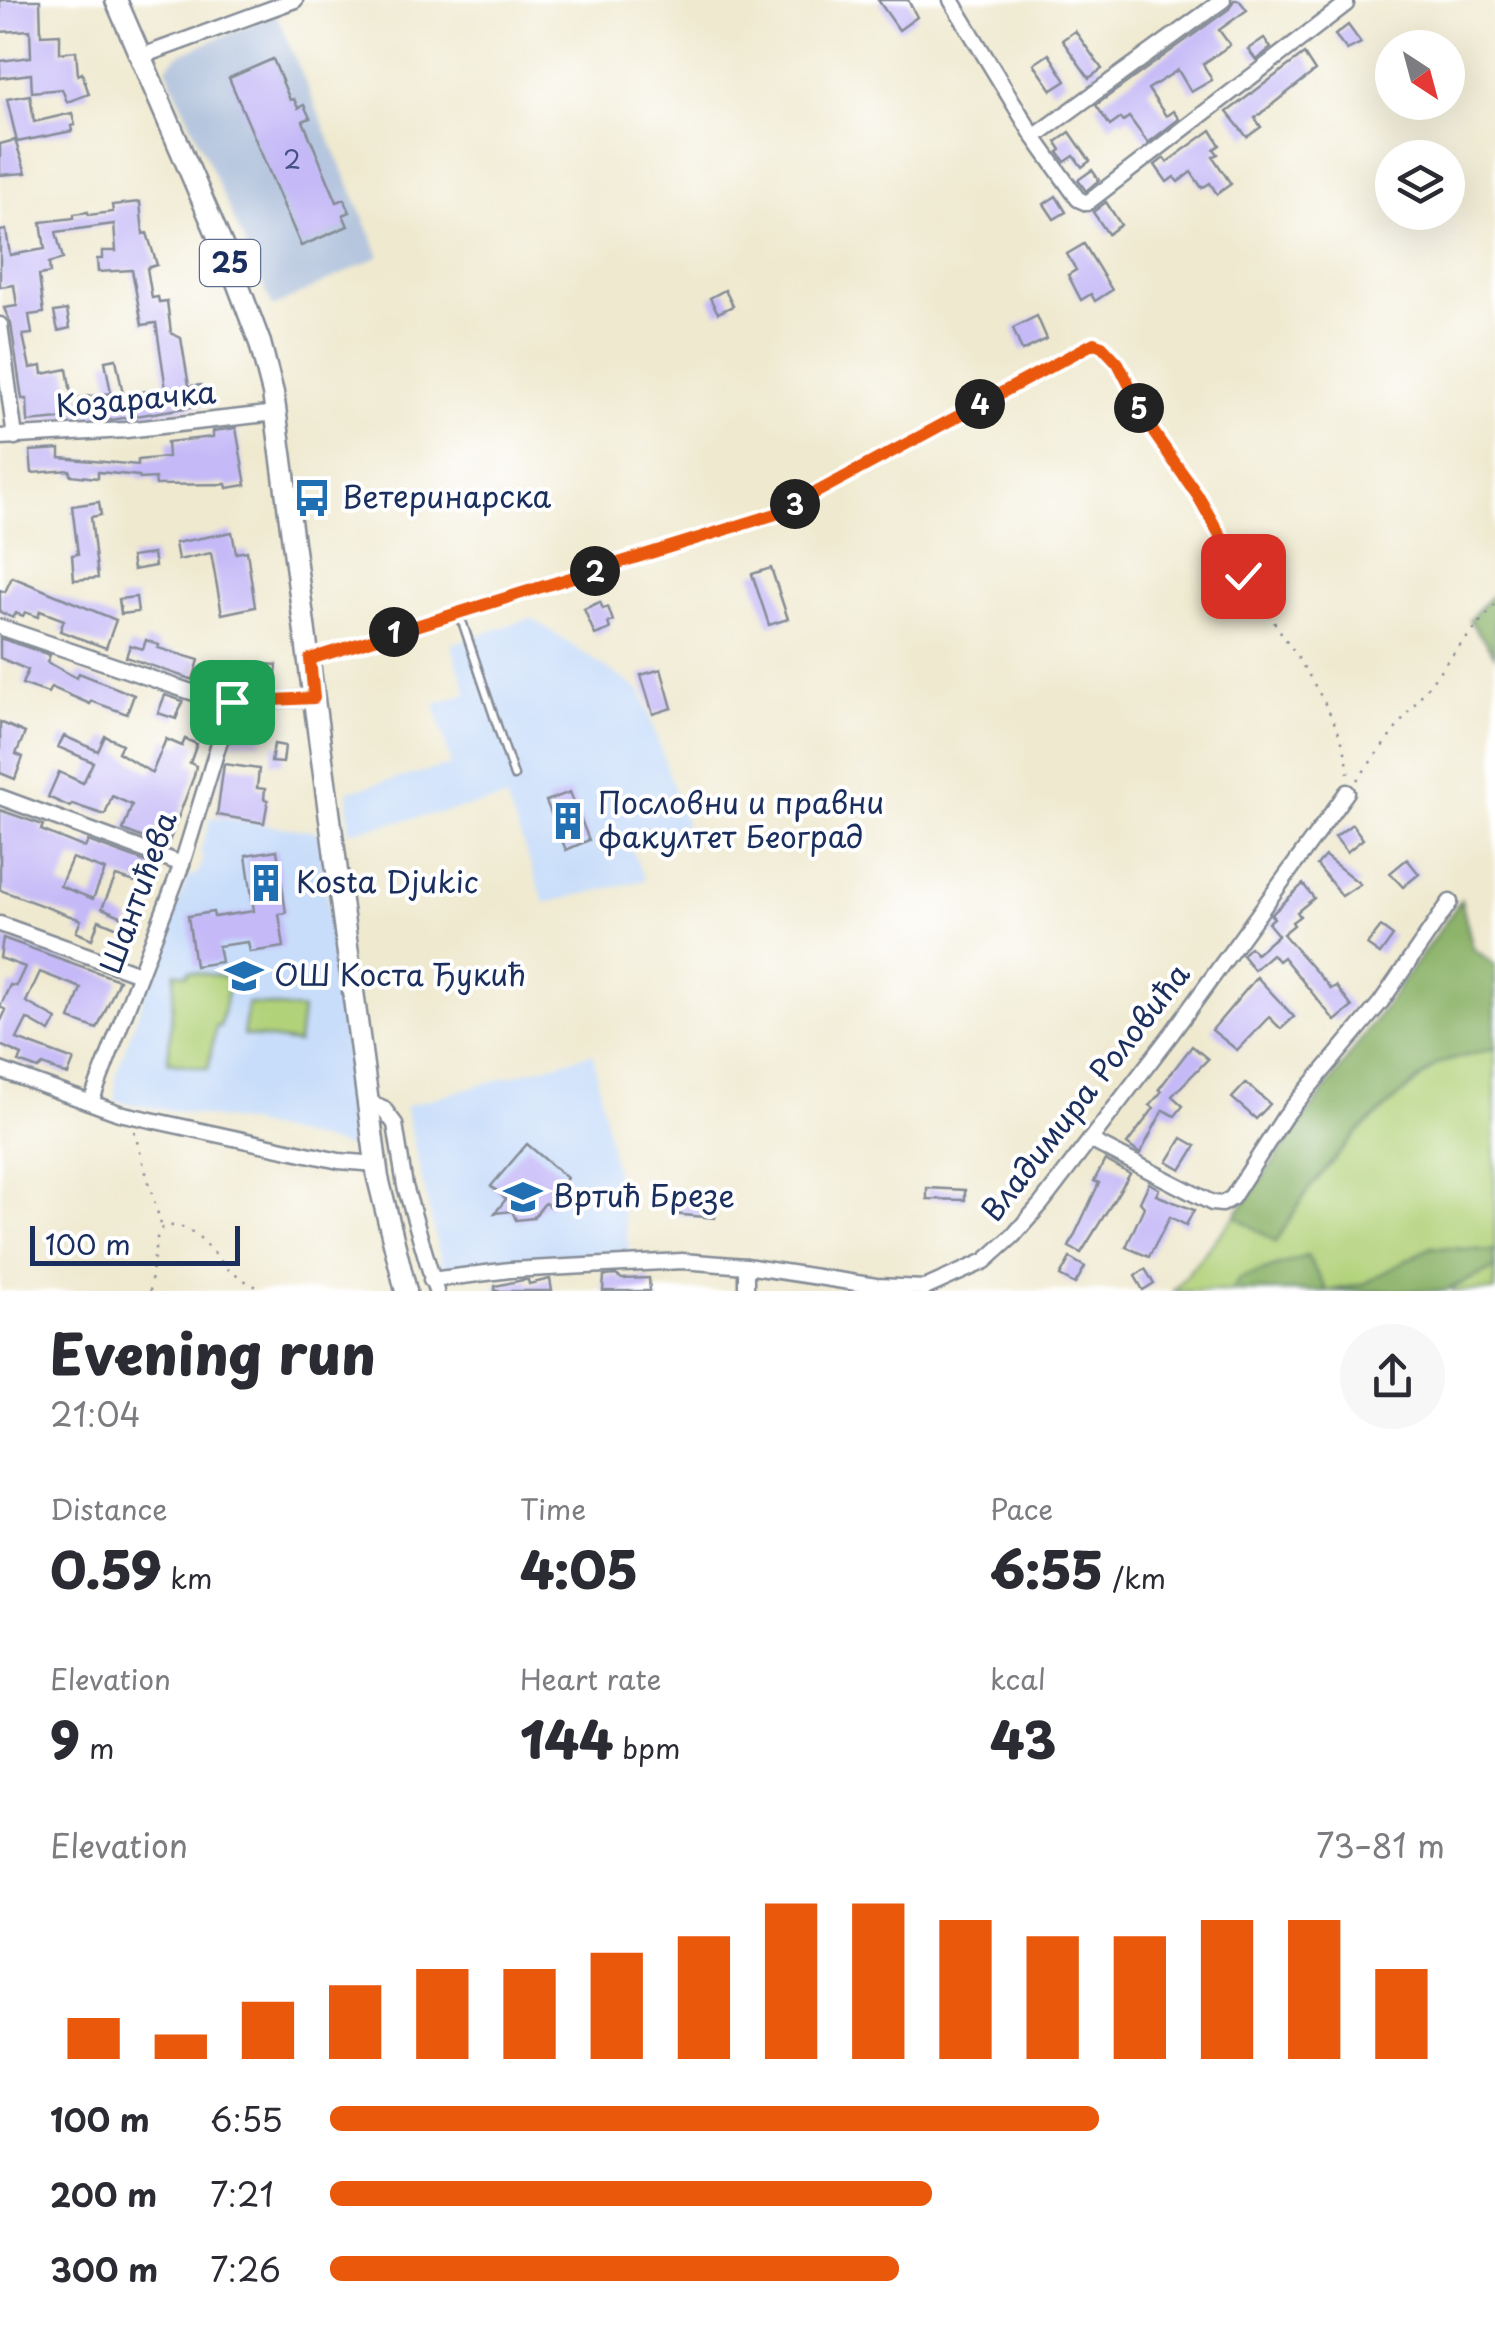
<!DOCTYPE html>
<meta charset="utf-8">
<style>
:root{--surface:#fff;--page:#f7f7f7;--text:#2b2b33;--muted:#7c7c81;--accent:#ea580c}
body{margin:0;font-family:"Playpen Sans",sans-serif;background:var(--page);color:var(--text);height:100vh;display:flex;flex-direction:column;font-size:38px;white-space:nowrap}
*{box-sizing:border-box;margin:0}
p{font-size:32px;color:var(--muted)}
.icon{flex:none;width:55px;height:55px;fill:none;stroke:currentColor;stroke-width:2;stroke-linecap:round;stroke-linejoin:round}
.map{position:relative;height:1291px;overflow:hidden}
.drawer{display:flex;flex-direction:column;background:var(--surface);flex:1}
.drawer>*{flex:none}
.needle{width:65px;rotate:144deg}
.fabs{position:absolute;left:1375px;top:30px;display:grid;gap:20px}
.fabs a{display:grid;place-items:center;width:90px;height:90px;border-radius:50%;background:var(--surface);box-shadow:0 10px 40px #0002;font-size:50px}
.scale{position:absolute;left:30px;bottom:25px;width:210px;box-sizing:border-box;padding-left:10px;border:5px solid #1b2f5e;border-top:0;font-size:28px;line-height:35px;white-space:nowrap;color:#1b2f5e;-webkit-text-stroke:8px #fff;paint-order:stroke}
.pin{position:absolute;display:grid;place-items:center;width:85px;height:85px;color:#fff;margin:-42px;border-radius:20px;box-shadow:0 5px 15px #0006}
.km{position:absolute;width:50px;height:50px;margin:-25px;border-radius:50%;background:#222;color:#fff;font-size:28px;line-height:50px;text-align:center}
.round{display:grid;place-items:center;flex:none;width:105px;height:105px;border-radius:52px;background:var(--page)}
.headline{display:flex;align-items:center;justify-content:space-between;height:170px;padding:0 50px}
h1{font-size:55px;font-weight:800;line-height:75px}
.metrics{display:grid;grid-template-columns:repeat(3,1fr);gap:15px;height:170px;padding:10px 50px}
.metrics div{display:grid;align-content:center}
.metrics b{font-size:50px;font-weight:800}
.metrics small{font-size:28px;font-weight:400}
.metrics p{font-size:28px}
.chart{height:280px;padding:20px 50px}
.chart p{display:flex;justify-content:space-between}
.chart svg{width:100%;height:180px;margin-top:10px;stroke:var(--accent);stroke-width:6}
ul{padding:0 50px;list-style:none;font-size:32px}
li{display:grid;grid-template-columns:160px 120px 1fr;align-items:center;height:75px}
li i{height:25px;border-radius:12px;background:var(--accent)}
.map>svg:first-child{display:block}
.built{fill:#c8ddf9}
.industrial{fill:#b6c6de}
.green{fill:#b2d27a;stroke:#66806c;stroke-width:2.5}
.forest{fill:#8db46a;stroke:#547264;stroke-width:2.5}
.building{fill:#c5b9f7;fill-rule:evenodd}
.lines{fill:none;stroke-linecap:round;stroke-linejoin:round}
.service-casing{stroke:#858c96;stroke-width:11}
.minor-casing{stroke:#858c96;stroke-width:19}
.primary-casing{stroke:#858c96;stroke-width:25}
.path{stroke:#858c96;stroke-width:2.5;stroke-dasharray:2.5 8;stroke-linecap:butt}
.service{stroke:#fff;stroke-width:6}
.minor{stroke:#fff;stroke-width:14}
.primary{stroke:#fff;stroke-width:20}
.route-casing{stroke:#fff;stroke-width:20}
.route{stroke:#ea580c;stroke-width:12}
.labels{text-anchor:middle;stroke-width:8;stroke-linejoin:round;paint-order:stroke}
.number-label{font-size:25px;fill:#465284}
.shield{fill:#fff;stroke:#5f6d8e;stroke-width:2.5}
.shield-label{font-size:28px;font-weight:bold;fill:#1b2f5e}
.street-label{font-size:30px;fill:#1b2f5e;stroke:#fff}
.poi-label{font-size:30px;fill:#1b2f5e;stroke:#fff;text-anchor:start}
</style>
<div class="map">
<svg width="1495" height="1291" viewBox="0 0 1495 1291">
<rect width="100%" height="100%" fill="#fff"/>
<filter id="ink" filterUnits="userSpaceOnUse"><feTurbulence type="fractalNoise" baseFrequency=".01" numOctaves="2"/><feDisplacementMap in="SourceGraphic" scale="20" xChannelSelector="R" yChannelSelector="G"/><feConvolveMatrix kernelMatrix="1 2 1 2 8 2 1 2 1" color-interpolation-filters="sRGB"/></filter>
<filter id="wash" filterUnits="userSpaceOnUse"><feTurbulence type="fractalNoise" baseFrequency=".0048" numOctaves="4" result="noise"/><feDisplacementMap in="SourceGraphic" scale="40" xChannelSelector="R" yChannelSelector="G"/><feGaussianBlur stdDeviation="2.25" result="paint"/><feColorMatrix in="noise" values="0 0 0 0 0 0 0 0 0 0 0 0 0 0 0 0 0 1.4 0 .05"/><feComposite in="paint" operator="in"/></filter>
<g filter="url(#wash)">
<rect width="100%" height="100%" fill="#efe9cf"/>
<g class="built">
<path d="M 531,618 L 641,691 L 686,824 L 631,848 L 645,880 L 545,903 L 506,799 L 349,832 L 348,791 L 451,765 L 435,704 L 467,693 L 451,644 Z"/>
<path d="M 211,817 L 319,832 L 359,1150 L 251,1124 L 115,1101 L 116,1074 L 187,878 L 198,873 L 203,859 L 200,852 Z"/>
<path d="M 593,1053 L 630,1252 L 443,1270 L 405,1106 Z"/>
</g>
<path class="industrial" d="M 276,14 L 380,256 L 273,307 L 166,68 L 178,55 Z"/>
<g class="green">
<path d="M 188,971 L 230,978 L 220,1027 L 216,1026 L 208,1069 L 168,1062 L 175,972 L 187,975 Z"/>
<path d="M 248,1003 L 302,1010 L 298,1043 L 243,1035 Z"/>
<path d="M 1486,1048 L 1495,1048 L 1495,1251 L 1431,1247 L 1364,1284 L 1330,1291 L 1327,1291 L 1307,1256 L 1240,1278 L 1231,1291 L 1173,1291 L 1235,1216 L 1276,1242 L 1308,1190 L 1359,1131 L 1437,1064 Z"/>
<path d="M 1495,1268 L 1495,1291 L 1453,1291 L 1452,1288 Z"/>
</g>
<g class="forest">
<path d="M 1495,592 L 1495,655 L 1469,620 Z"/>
<path d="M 1461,900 L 1473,948 L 1495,965 L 1495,1048 L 1437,1064 L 1359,1131 L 1308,1190 L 1276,1242 L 1235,1216 Z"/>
<path d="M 1431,1247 L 1495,1251 L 1495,1268 L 1444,1291 L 1330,1291 L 1364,1284 Z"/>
<path d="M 1307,1256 L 1327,1291 L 1231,1291 L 1240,1278 Z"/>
</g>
<g id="blocks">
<g class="building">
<path d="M 0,0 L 40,0 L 41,35 L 60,34 L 60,53 L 76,51 L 78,75 L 82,73 L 89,94 L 67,102 L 62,89 L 32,92 L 31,74 L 0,78 L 0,61 L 31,57 L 30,30 L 0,32 Z"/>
<path d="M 878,0 L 908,0 L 917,17 L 899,30 Z"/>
<path d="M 1234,0 L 1239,0 L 1247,10 L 1219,30 L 1230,45 L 1203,64 L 1212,80 L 1191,92 L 1178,70 L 1148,89 L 1166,116 L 1173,111 L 1179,119 L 1148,143 L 1129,117 L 1123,121 L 1121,118 L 1110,126 L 1096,105 L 1229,9 Z"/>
<path d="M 1348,25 L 1361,43 L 1347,50 L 1335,35 Z"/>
<path d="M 1075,31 L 1102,69 L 1089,78 L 1062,40 Z"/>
<path d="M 1264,38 L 1271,48 L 1256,60 L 1248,49 Z"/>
<path d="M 1049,54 L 1066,81 L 1052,90 L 1034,64 Z"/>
<path d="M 1304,54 L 1315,71 L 1255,118 L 1261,127 L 1247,137 L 1227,112 Z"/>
<path d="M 273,59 L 290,100 L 294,99 L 298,108 L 304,105 L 310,118 L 303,121 L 337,202 L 344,199 L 350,212 L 343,215 L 348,226 L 301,246 L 229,78 Z"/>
<path d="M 30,95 L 34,122 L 72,113 L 75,125 L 71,126 L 72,131 L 17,142 L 7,99 Z"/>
<path d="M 1211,130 L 1220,145 L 1214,149 L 1218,154 L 1213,157 L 1231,184 L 1217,194 L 1210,183 L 1202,188 L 1191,172 L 1178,182 L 1174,177 L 1167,182 L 1155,165 L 1164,158 L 1167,162 Z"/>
<path d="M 1070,132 L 1090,161 L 1082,167 L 1074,156 L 1065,162 L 1058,152 L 1061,150 L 1056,142 Z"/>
<path d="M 15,140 L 26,173 L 0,175 L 0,144 Z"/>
<path d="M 1092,170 L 1099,180 L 1086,191 L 1078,180 Z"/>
<path d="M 1056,196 L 1066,212 L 1054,219 L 1044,204 Z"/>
<path d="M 140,202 L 143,234 L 147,233 L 157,265 L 147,268 L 152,298 L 158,297 L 159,302 L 167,301 L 171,333 L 181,338 L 189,386 L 201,385 L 203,405 L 111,420 L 94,421 L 93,416 L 28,422 L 27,399 L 22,399 L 11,324 L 4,308 L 17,306 L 14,285 L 0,287 L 0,231 L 6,230 L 10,255 L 45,249 L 41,222 L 74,218 L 74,214 L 88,212 L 89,215 L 113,212 L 112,205 ZM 114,224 L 116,251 L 102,251 L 102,259 L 97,259 L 98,272 L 132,270 L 142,325 L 156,323 L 166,389 L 123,394 L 116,359 L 105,361 L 111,393 L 72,399 L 67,369 L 43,374 L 42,366 L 30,368 L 23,335 L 32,334 L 29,315 L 44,313 L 39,275 L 50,273 L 49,263 L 63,259 L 56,232 Z"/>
<path d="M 1106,202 L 1121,225 L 1108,234 L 1093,212 Z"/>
<path d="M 1084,244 L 1112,290 L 1095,301 L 1091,294 L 1081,300 L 1068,275 L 1076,270 L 1067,254 Z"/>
<path d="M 725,290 L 733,306 L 718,313 L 710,298 Z"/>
<path d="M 67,310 L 70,328 L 58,331 L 54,312 Z"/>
<path d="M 1037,316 L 1047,339 L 1022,351 L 1013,328 Z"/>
<path d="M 236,428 L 246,485 L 227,488 L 226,484 L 156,485 L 155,478 L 140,479 L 139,476 L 98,472 L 98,478 L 70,475 L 70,470 L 32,473 L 30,451 L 60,449 L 60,458 L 138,465 L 138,460 L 168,457 L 167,442 L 213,437 L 213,431 Z"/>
<path d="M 99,502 L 101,515 L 91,517 L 98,578 L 74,580 L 72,555 L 78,554 L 72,506 Z"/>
<path d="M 232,532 L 236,553 L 247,551 L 255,607 L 222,614 L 211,553 L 178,560 L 175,543 Z"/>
<path d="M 153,554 L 155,566 L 133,570 L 131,557 Z"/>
<path d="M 771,568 L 788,619 L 769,625 L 752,574 Z"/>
<path d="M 12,577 L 116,620 L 106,648 L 60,631 L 64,620 L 40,611 L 38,617 L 25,612 L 23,616 L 16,613 L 13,618 L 0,612 L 0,590 L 5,592 Z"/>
<path d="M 136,597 L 138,612 L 121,614 L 119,599 Z"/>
<path d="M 600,602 L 603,609 L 608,607 L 613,621 L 608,623 L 610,629 L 595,635 L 584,609 Z"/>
<path d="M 0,638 L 50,655 L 47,662 L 77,678 L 79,673 L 134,695 L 127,714 L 91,701 L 90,704 L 51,687 L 48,693 L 22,684 L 28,670 L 0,658 Z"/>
<path d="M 146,640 L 159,645 L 158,648 L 199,660 L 193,680 L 126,657 L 130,645 L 143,649 Z"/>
<path d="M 250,663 L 277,665 L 275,686 L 248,685 Z"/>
<path d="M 661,669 L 672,708 L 653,714 L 641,675 Z"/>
<path d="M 165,695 L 183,701 L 176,719 L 158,713 Z"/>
<path d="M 238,716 L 262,717 L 262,742 L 231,742 Z"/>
<path d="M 0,722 L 25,733 L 16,754 L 23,757 L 15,779 L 0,773 Z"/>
<path d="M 64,736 L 98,751 L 105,736 L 122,744 L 118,752 L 152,773 L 166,739 L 182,746 L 185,739 L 197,744 L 190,763 L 196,766 L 194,776 L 167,847 L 123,830 L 132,805 L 112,796 L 105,815 L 72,804 L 70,807 L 48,797 L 59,772 L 83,783 L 93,762 L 58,747 Z"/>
<path d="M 274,744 L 285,746 L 283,763 L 271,762 Z"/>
<path d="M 224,764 L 259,769 L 257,788 L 265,789 L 264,799 L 268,800 L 264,823 L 217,815 Z"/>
<path d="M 570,792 L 589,840 L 566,850 L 546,801 Z"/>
<path d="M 0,810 L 43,825 L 41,830 L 85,848 L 88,841 L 157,866 L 151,887 L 116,876 L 102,908 L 130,920 L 125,931 L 99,920 L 92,939 L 76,932 L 81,920 L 0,890 ZM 72,858 L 105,870 L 93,899 L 60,886 Z"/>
<path d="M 1352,824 L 1363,839 L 1347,852 L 1335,837 Z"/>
<path d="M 277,850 L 286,913 L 279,914 L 284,947 L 250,952 L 248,942 L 218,946 L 221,962 L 195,966 L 188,916 L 213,912 L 214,917 L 254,911 L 246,855 Z"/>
<path d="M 1325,856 L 1360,884 L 1342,896 L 1317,865 Z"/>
<path d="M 1407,859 L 1419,874 L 1403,887 L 1390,873 Z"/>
<path d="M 1303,884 L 1314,898 L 1297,912 L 1300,916 L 1292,922 L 1294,925 L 1283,934 L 1331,989 L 1336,986 L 1352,1007 L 1335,1021 L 1283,957 L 1278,961 L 1272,954 L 1254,970 L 1242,955 L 1250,947 L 1256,954 L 1278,935 L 1268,923 L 1274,918 L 1271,915 Z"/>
<path d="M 1381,927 L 1393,936 L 1380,954 L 1367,945 Z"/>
<path d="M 3,938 L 119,980 L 97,1029 L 70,1019 L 81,988 L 40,972 L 26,1002 L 57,1019 L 50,1032 L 27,1019 L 17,1039 L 74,1060 L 68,1075 L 43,1065 L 38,1069 L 19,1062 L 22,1055 L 0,1045 L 0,1023 L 6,1010 L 0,1007 L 10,985 L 16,986 L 25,967 L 0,958 Z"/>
<path d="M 1257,977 L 1294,1017 L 1281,1029 L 1269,1017 L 1237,1050 L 1212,1030 Z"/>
<path d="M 1192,1046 L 1208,1059 L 1172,1096 L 1183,1106 L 1175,1116 L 1163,1110 L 1140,1154 L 1127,1144 L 1154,1108 L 1150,1105 L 1162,1091 L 1159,1089 Z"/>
<path d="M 1246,1083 L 1270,1104 L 1256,1119 L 1232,1098 Z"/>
<path d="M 1182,1138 L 1196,1146 L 1181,1170 L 1167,1162 Z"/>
<path d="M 527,1144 L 567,1178 L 549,1206 L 545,1203 L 533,1218 L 516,1220 L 512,1211 L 495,1213 L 506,1199 L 491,1186 Z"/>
<path d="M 1105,1160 L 1130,1174 L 1081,1253 L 1069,1247 L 1099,1183 L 1094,1181 Z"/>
<path d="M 1149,1183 L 1159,1189 L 1156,1195 L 1194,1210 L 1186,1225 L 1170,1217 L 1149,1257 L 1126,1247 L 1144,1207 L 1140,1202 Z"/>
<path d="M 927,1188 L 965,1190 L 965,1200 L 927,1199 Z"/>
<path d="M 674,1197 L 717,1201 L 715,1218 L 673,1214 Z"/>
<path d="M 1070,1258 L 1085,1267 L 1075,1284 L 1060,1276 Z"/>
<path d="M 1145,1269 L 1154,1283 L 1143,1290 L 1135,1276 Z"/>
<path d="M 616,1275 L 622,1279 L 649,1278 L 650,1291 L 603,1291 L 604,1276 Z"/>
<path d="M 550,1279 L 552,1291 L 495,1291 L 495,1286 L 523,1280 L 528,1280 L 529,1284 Z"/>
</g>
</g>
</g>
<g filter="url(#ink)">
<use href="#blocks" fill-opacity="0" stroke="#858c96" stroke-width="2.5"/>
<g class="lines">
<g class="service-casing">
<g id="service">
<path d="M 453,616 L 776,514 L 1094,343 L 1102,346 L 1118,363"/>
<path d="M 314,657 L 445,616 L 457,617 L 463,624 L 514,776"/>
</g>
</g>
<g class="minor-casing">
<g id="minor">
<path d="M 951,0 L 1034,137 L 1078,199 L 1087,203 L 1346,4"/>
<path d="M 142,56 L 295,0"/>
<path d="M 1034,137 L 1223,0"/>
<path d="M 0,325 L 15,437"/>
<path d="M 0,437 L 126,430 L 276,413"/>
<path d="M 0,627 L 206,697 L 242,702 L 314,698"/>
<path d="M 0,797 L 182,864"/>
<path d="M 0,924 L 139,974"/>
<path d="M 0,1070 L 119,1113 L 339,1161 L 377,1164"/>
<path d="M 91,1102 L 182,864 L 232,701"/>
<path d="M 369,1102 L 383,1108 L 395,1124 L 405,1186 L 436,1291"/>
<path d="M 1090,1140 L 1212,1203 L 1222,1204 L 1232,1198 L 1285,1116 L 1381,1002 L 1450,902"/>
<path d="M 746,1266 L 746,1291"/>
<path d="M 431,1280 L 510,1270 L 682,1261 L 746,1266 L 876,1286 L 925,1288 L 985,1261 L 1013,1236 L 1041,1204 L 1172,1033 L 1347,792"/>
</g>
</g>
<g class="primary-casing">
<path id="primary" d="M 116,0 L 231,266 L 260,343 L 273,393 L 378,1178 L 406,1291"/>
</g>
<g class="path">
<path d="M 1122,371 C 1142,417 1170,454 1197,495 C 1214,521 1227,549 1243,575 C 1272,623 1351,722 1348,776"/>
<path d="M 1357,780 L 1448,660 L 1495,605"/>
<path d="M 134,1131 L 162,1228"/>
<path d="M 150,1291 L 156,1240 L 162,1228 C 192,1217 210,1251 228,1269 C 238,1278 252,1284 264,1291"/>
</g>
<use href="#service" class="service"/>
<use href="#minor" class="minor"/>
<use href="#primary" class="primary"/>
</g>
</g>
<g class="lines" filter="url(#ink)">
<g class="route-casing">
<path id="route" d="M 232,702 L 314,698 L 310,659 L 776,514 L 1094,343 L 1102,346 L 1118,363 L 1154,433 L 1198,496 L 1243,576"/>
</g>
<use href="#route" class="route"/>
</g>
<defs>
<g id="bus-bare" transform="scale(3)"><path d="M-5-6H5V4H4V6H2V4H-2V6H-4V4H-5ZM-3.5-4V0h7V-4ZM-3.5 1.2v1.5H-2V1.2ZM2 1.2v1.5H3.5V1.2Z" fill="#1f6fb2" stroke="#fff" stroke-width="2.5" paint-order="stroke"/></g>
<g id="building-bare" transform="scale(3)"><path d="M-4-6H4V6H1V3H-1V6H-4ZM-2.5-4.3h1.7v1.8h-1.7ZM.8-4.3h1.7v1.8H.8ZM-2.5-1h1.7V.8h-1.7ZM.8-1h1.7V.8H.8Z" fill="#1f6fb2" stroke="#fff" stroke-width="2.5" paint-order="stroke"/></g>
<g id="school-bare" transform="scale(3)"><path d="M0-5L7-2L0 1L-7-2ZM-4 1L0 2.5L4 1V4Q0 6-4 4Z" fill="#1f6fb2" stroke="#fff" stroke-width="2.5" paint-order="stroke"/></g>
</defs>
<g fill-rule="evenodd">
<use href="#bus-bare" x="312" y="498"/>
<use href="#building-bare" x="568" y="821"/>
<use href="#building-bare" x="266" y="883"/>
<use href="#school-bare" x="244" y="976"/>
<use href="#school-bare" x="523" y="1197"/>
</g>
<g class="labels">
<g class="number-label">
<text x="292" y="169">2</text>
</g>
<rect class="shield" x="200" y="240" width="60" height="46" rx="8"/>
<g class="shield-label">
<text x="230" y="273">25</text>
</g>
<g class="street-label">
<text transform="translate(136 400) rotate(-5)" y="10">Козарачка</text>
<text transform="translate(139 893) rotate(-70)" y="10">Шантићева</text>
<text transform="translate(1086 1093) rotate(-52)" y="10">Владимира Роловића</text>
</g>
<g class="poi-label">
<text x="342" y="508">Ветеринарска</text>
<text x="598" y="814">Пословни и правни<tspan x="598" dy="34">факултет Београд</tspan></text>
<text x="296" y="893">Kosta Djukic</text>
<text x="274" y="986">ОШ Коста Ђукић</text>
<text x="553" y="1207">Вртић Брезе</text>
</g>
</g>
</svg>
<div class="fabs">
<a><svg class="needle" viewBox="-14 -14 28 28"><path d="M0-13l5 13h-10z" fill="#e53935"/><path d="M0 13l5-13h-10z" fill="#7c7c81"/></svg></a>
<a><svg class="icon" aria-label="layers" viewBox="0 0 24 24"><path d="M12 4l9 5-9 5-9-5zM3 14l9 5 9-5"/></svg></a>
</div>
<div class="scale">100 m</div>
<div class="pin" style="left:232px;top:702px;background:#1e9e55"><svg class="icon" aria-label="arrive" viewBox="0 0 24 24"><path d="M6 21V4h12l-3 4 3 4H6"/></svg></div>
<div class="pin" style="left:1243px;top:576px;background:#d93025"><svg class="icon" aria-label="check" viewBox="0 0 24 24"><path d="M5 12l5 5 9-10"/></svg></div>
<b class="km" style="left:394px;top:632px">1</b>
<b class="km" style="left:595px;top:571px">2</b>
<b class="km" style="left:795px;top:504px">3</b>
<b class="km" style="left:980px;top:404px">4</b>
<b class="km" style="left:1139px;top:408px">5</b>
</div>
<section class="drawer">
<div class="headline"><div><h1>Evening run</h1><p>21:04</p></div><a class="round"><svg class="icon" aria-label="share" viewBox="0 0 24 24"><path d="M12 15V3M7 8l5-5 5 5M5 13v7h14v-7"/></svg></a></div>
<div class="metrics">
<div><p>Distance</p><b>0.59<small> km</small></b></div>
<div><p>Time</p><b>4:05</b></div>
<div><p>Pace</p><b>6:55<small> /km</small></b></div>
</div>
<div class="metrics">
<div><p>Elevation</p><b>9<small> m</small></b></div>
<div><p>Heart rate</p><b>144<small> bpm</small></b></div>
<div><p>kcal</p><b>43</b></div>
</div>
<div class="chart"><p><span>Elevation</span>73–81 m</p>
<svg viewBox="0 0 160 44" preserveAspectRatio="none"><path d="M5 44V34M15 44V38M25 44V30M35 44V26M45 44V22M55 44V22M65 44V18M75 44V14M85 44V6M95 44V6M105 44V10M115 44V14M125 44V14M135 44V10M145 44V10M155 44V22"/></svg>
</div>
<ul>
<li><b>100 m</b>6:55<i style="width:69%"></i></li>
<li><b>200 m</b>7:21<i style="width:54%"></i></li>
<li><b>300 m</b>7:26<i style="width:51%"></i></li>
</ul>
</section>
